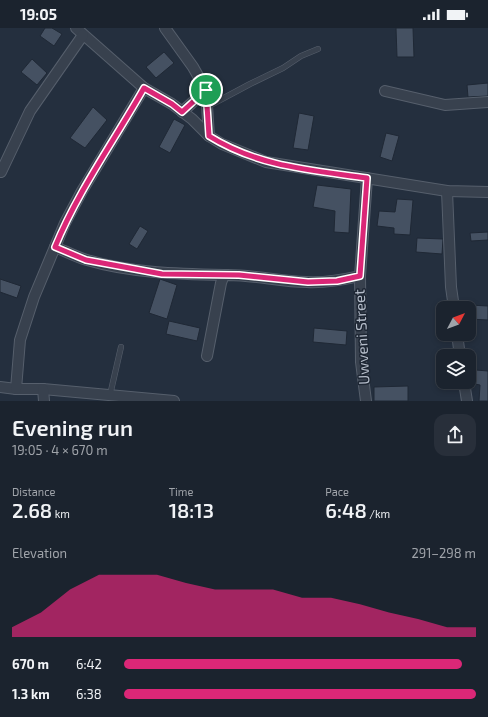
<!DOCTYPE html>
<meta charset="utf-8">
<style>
:root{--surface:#1b232e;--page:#282f3a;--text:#f1f3f6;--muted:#a0a4aa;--line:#39404a;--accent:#db2777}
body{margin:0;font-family:"Exo 2",sans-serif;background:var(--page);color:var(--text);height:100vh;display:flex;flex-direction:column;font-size:15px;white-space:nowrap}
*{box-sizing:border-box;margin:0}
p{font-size:13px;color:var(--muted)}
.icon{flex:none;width:22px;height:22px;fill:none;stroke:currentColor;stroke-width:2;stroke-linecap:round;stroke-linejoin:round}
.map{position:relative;height:373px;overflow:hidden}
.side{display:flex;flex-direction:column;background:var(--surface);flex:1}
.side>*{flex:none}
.needle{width:26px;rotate:49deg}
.controls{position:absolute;left:436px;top:273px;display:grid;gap:8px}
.controls a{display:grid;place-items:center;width:40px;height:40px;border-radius:8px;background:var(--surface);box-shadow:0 2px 6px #0003,0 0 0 1px var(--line);font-size:20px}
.pin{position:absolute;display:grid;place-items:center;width:34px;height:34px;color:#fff;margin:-17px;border:2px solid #fff;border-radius:50%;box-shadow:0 1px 4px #0007}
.round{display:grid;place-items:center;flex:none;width:42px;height:42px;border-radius:12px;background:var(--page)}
.headline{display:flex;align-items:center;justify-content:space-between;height:68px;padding:0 12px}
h1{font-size:22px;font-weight:600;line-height:30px}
.metrics{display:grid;grid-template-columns:repeat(3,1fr);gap:6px;height:68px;padding:4px 12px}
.metrics div{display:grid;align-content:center}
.metrics b{font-size:20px;font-weight:600}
.metrics small{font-size:11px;font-weight:400}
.metrics p{font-size:11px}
.chart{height:112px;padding:8px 12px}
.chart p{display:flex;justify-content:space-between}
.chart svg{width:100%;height:72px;margin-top:4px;fill:var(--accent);opacity:.7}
ul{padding:0 12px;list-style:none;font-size:13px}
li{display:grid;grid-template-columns:64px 48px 1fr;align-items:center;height:30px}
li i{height:10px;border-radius:5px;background:var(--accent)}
.status{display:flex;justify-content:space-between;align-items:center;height:28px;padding:0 20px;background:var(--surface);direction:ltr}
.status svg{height:11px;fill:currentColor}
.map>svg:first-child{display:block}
.building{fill:#455162;stroke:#1f2835}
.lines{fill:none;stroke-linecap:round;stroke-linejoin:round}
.lane-casing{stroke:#565f6c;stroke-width:6}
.street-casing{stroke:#565f6c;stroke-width:12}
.lane{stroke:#38414e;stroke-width:5}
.street{stroke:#38414e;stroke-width:10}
.route-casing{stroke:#fff;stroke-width:8}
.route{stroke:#db2777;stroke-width:5}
.labels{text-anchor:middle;stroke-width:3;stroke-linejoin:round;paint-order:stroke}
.street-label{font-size:15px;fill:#b4bcc9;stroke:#1d2633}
</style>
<div class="status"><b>19:05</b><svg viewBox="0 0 49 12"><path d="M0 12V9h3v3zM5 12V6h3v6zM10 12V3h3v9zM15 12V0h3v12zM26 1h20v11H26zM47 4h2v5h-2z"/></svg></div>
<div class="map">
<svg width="488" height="373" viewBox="0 0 488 373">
<rect width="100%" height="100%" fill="#242f3e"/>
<g class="building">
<path d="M 45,0 L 52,0 L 62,6 L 54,18 L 40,8 Z"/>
<path d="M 396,0 L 413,0 L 414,29 L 397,29 Z"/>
<path d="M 164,24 L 174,35 L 156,50 L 146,39 Z"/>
<path d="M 32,31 L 47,45 L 37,57 L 21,44 Z"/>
<path d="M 488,55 L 488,68 L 468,69 L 467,57 Z"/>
<path d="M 93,79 L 107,92 L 85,120 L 70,110 Z"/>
<path d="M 299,85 L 314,88 L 308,122 L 293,120 Z"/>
<path d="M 174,91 L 185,97 L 170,125 L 159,119 Z"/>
<path d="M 386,105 L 399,108 L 392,133 L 380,129 Z"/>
<path d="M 317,157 L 351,161 L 349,205 L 334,204 L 335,183 L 313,179 Z"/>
<path d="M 397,171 L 413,172 L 410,207 L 394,206 L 394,200 L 377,198 L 379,183 L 395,184 Z"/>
<path d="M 140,198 L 148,203 L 137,221 L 129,216 Z"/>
<path d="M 488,204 L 488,212 L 471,213 L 470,205 Z"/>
<path d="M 417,210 L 443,211 L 442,226 L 416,224 Z"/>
<path d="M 0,251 L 21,258 L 17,270 L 0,264 Z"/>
<path d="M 160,251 L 177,257 L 167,291 L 149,285 Z"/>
<path d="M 469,277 L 488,278 L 488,292 L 469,291 Z"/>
<path d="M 169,293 L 200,300 L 197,313 L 166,306 Z"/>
<path d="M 314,300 L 347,303 L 346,317 L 313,314 Z"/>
<path d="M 476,342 L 488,343 L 488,373 L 479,373 L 480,357 L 475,356 Z"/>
<path d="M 408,358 L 408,373 L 374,373 L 374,359 Z"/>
</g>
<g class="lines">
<g class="lane-casing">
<g id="lane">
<path d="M 207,79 L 250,56 L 283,40 L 301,28 L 318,21"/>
<path d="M 110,367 L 121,319"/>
</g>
</g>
<g class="street-casing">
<g id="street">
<path d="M 76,0 L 144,60 L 172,76 L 192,91 L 209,108 L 222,116 L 266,134 L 447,163 L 488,164"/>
<path d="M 165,0 L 193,39 L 206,62 L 209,108"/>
<path d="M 385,63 L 445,77 L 488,74"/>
<path d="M 182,84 L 206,62"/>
<path d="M 1,144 L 30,83 L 83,7"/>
<path d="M 447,163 L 451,259 L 454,280"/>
<path d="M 55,219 C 65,223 76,229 87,232 C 131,245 178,246 224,247"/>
<path d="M 457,306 L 460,328"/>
<path d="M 207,328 L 221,255 L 224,247 C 252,246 280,254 307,254 C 325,255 342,252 360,248"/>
<path d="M 464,354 L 467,373"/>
<path d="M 0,359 L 16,361 L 43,361 L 174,373"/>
<path d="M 16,361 L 20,312 L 34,269 L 65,195 L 82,163 L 144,60"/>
<path d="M 43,361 L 44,373"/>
<path d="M 366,373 L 361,334 L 360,248 L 367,150"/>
</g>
</g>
<use href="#lane" class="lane"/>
<use href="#street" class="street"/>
</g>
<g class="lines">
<g class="route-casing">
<path id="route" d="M 144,60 L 172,76 L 182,84 L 206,62 L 209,108 C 259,139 311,142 367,150 L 360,248 L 337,253 L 308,254 L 239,247 L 162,246 L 86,232 L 55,219 C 78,163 114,113 144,60 Z"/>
</g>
<use href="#route" class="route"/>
</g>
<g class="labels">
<g class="street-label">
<text transform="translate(362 309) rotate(-93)" y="5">Uwveni Street</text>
</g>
</g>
</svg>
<div class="controls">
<a><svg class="needle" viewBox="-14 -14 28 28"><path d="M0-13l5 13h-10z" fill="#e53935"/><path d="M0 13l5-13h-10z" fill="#a0a4aa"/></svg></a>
<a><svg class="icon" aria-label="layers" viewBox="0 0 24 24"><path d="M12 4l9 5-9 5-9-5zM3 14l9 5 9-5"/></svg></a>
</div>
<div class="pin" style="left:206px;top:62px;background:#1e9e55"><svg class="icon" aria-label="arrive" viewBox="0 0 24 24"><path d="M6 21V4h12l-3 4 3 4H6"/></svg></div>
</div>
<section class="side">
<div class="headline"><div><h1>Evening run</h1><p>19:05 · 4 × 670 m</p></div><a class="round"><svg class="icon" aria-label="share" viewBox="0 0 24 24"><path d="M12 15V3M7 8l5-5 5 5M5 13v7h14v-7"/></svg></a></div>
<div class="metrics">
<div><p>Distance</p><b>2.68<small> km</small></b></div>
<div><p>Time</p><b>18:13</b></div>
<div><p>Pace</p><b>6:48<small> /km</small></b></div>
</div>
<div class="chart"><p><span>Elevation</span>291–298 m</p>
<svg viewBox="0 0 160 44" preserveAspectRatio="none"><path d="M0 44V38L10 29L20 15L30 6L40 6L50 6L60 11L70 15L80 15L90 15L100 20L110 20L120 24L130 29L140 33L150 38L160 38V44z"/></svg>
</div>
<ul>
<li><b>670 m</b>6:42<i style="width:96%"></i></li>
<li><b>1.3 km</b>6:38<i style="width:100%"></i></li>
</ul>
</section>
